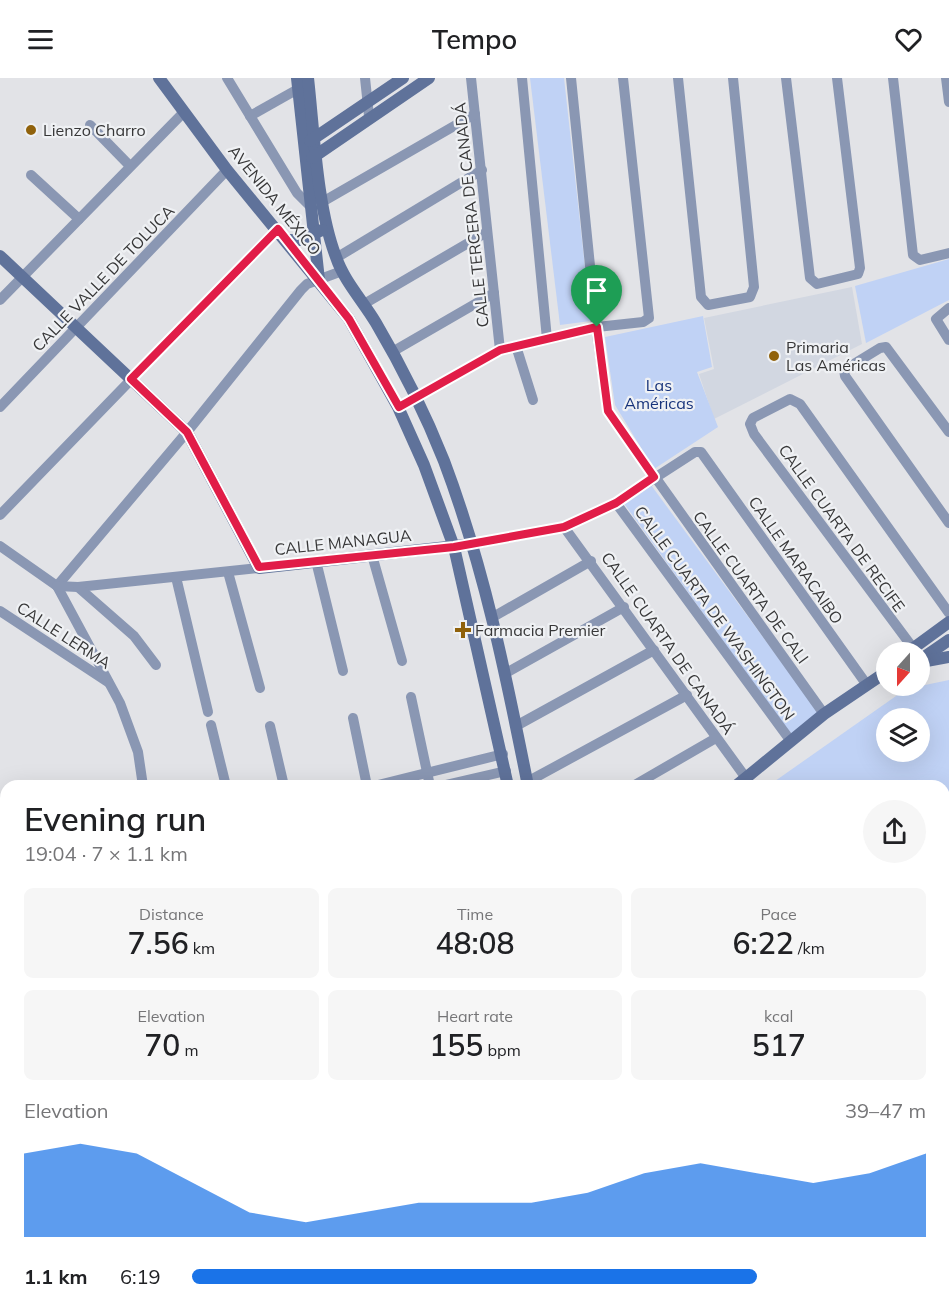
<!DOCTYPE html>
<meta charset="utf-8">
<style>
:root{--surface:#fff;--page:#f6f6f6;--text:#202124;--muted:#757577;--accent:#1a73e8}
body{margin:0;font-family:Mulish,sans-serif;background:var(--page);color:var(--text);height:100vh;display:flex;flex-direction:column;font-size:22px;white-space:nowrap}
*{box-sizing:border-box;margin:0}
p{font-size:20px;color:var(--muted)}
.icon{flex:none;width:33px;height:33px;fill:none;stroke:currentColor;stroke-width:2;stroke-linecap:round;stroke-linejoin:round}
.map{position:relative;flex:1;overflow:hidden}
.details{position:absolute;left:0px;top:702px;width:950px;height:531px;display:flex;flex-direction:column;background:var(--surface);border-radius:18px 18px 0 0;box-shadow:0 6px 24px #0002}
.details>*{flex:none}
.needle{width:39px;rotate:201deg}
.tools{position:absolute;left:876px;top:564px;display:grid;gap:12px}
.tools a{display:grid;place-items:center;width:54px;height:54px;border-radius:50%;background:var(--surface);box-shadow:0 6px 24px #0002;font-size:30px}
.pin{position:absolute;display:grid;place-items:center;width:51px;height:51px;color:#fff;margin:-62px -26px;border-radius:50% 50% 50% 0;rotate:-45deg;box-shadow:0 0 6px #0007}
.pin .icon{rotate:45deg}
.round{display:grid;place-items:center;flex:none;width:63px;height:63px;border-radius:32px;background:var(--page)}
.summary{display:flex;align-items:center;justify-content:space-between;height:102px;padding:0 24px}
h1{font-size:33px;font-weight:600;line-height:45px}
.figures{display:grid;grid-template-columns:repeat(3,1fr);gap:9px;height:102px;padding:6px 24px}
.figures div{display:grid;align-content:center;border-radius:9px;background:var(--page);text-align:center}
.figures b{font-size:30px;font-weight:600}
.figures small{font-size:16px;font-weight:400}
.figures p{font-size:16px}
.chart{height:168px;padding:12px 24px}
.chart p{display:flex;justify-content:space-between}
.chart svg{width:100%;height:108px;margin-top:6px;fill:var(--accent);opacity:.7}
ul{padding:0 24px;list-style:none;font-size:20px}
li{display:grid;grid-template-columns:96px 72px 1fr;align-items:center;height:45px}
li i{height:15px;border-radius:8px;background:var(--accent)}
header{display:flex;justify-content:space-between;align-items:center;height:78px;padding:0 24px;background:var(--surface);font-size:27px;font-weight:600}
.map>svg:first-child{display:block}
.built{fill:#d2d7e1}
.green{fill:#c0d2f5;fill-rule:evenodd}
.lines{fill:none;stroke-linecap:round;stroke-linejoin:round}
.street{stroke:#8a97b3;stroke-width:10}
.secondary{stroke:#5f729a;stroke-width:12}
.route-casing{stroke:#fff;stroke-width:12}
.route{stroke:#e11d48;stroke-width:8}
.poi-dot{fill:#90620c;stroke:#eff1f4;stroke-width:2}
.labels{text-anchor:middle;stroke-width:4.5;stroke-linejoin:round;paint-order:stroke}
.poi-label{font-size:16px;fill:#373738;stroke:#eff1f4;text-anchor:start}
.street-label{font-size:16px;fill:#373738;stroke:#eff1f4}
.park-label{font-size:16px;fill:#17337b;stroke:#eff1f4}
</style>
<header><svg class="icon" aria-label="menu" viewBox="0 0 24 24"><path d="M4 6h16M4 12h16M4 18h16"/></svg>Tempo<svg class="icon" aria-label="heart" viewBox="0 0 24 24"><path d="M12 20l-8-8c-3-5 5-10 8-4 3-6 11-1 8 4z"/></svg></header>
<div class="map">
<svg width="949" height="1233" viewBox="0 0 949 1233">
<rect width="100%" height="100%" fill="#e2e3e7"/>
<path class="built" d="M 852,209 L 862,266 L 714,341 L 699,296 L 714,291 L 704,240 Z"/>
<g class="green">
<path d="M 530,0 L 564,0 L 591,243 L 560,247 Z"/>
<path d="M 949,181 L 949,222 L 866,265 L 855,208 Z"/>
<path d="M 703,238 L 712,289 L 697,294 L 718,349 L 654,391 L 615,327 L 605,259 Z"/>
<path d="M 648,403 L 819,635 L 791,657 L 620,420 Z"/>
<path d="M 949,602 L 949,912 L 944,911 L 944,708 L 768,708 L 906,611 ZM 886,640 L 920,640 L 920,674 L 886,674 Z"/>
<path d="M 949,1103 L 949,1233 L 815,1233 L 814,1227 L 944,1227 L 944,1104 Z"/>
</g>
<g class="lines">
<g class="street">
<path d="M 227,0 L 297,115 L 311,129"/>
<path d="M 365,0 L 369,38"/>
<path d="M 471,0 L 500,272"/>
<path d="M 522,0 L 547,261"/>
<path d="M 571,0 L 597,257 L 608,333 L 824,636"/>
<path d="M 678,0 L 701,219 L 708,227 L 750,219 L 754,209 L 733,0"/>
<path d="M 786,0 L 810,200 L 817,206 L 858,196 L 860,190 L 837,0"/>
<path d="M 893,0 L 913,177 L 920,182 L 949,175"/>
<path d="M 946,0 L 949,24"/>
<path d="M 250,38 L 298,11"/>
<path d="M 90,47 L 130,88"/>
<path d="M 31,97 L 79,141"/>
<path d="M 324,123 L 475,36"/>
<path d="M 336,180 L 482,92"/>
<path d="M 0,222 L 184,34"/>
<path d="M 364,226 L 487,154"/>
<path d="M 949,230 L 936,241 L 949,262"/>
<path d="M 516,268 L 533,322"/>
<path d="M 392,274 L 494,215"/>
<path d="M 0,329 L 227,92"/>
<path d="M 398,329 L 500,272 L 597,249 L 643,244 L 649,240 L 623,0"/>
<path d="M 949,354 L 886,269 L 880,270 L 844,292 L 845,298 L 949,445"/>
<path d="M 616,425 L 790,662"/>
<path d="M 0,437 L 277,151"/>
<path d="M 564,449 L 746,700"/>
<path d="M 474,466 L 564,449 L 616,425 L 695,374 L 701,374 L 867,607"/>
<path d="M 0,468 L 57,508 L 120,625 L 138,674 L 143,708"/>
<path d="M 372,477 L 402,583"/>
<path d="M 316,483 L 343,593"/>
<path d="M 228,494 L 260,610"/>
<path d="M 176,499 L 208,634"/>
<path d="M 57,508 L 187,354 L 301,212 L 307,206 L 342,193"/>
<path d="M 57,508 L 78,509 L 259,490"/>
<path d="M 78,509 L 134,558 L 156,587"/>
<path d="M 0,533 L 108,604"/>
<path d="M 493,539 L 591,483"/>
<path d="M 913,570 L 754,356 L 750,346 L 753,340 L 790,321 L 800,326 L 949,535"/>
<path d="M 506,595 L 624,529"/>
<path d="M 411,619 L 430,708"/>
<path d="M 353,640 L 367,708"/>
<path d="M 211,647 L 226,708"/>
<path d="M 270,648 L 284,708"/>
<path d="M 516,648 L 654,572"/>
<path d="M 527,704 L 687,617"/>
<path d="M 346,708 L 362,708"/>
<path d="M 374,708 L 503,676"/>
<path d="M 441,708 L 506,693"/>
<path d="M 633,708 L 716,660"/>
<path d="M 0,888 L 6,878"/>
<path d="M 0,993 L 6,998"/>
<path d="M 944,1036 L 949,1037"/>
<path d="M 944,1093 L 949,1093"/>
<path d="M 331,1227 L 337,1233"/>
<path d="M 504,1227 L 511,1233"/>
<path d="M 801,1227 L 801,1233"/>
<path d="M 163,1233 L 167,1227"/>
<path d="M 251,1233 L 255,1227"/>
</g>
<g class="secondary">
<path d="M 159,0 L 227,92 L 349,241 L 398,329 L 424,387 L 454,469 L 508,708"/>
<path d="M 297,0 L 319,202"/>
<path d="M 308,0 C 314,53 317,130 336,179 C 344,203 363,223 376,245 C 402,289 425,335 444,383 C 484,489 506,597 528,708"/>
<path d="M 310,63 L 403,0"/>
<path d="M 312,80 L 429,0"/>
<path d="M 287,162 L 300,162 L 322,152"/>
<path d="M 0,178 L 187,354 L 259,490 L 474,466"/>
<path d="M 908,574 L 949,544"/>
<path d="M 920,582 L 949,562"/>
<path d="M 921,584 L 949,579"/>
<path d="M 736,708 L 824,636 L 886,594"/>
<path d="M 944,927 L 949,928"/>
<path d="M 0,935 L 6,937"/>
<path d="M 944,940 L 949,941"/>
<path d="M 700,1227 L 702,1233"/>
</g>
</g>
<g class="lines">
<g class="route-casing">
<path id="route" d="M 278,151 L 349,241 L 399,329 L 500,272 L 597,249 L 608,333 L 654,399 L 616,425 L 564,449 L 454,469 L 259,489 L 187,354 L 131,301 Z"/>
</g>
<use href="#route" class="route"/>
</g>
<g class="poi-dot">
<circle cx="31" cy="52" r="6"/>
<circle cx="774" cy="278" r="6"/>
<path d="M460 543h6v6h6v6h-6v6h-6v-6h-6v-6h6z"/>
</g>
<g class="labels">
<g class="poi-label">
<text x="43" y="58">Lienzo Charro</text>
<text x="786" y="275">Primaria<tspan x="786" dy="18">Las Américas</tspan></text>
<text x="475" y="558">Farmacia Premier</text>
</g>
<g class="street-label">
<text transform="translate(275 122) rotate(51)" y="6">AVENIDA MÉXICO</text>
<text transform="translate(471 137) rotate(-96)" y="6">CALLE TERCERA DE CANADÁ</text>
<text transform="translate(103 200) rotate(-46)" y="6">CALLE VALLE DE TOLUCA</text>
<text transform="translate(842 450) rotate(54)" y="6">CALLE CUARTA DE RECIFE</text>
<text transform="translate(343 464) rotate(-6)" y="6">CALLE MANAGUA</text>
<text transform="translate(796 482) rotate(55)" y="6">CALLE MARACAIBO</text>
<text transform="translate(751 509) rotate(54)" y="6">CALLE CUARTA DE CALI</text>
<text transform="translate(715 535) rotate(54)" y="6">CALLE CUARTA DE WASHINGTON</text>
<text transform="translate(64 557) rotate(33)" y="6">CALLE LERMA</text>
<text transform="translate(668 565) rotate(55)" y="6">CALLE CUARTA DE CANADÁ</text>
</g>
<g class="park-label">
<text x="659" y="313">Las<tspan x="659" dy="18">Américas</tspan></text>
</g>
</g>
</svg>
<div class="tools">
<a><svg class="needle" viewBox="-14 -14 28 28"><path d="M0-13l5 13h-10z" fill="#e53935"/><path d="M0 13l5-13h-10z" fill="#757577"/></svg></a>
<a><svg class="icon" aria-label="layers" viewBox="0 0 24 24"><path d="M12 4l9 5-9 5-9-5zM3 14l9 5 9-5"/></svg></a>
</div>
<div class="pin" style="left:597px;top:249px;background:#1e9e55"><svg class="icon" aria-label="arrive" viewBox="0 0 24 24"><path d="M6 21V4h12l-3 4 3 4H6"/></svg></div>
<section class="details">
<div class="summary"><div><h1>Evening run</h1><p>19:04 · 7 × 1.1 km</p></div><a class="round"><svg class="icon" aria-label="share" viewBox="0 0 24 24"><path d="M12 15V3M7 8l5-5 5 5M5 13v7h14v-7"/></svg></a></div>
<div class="figures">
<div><p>Distance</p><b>7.56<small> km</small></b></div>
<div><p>Time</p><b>48:08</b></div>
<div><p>Pace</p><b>6:22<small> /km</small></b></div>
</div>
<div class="figures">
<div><p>Elevation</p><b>70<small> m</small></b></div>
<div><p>Heart rate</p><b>155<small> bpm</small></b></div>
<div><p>kcal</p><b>517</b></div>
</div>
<div class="chart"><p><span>Elevation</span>39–47 m</p>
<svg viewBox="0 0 160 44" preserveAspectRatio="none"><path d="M0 44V10L10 6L20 10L30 22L40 34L50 38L60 34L70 30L80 30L90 30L100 26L110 18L120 14L130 18L140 22L150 18L160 10V44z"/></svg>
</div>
<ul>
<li><b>1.1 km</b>6:19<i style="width:77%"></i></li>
</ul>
</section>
</div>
